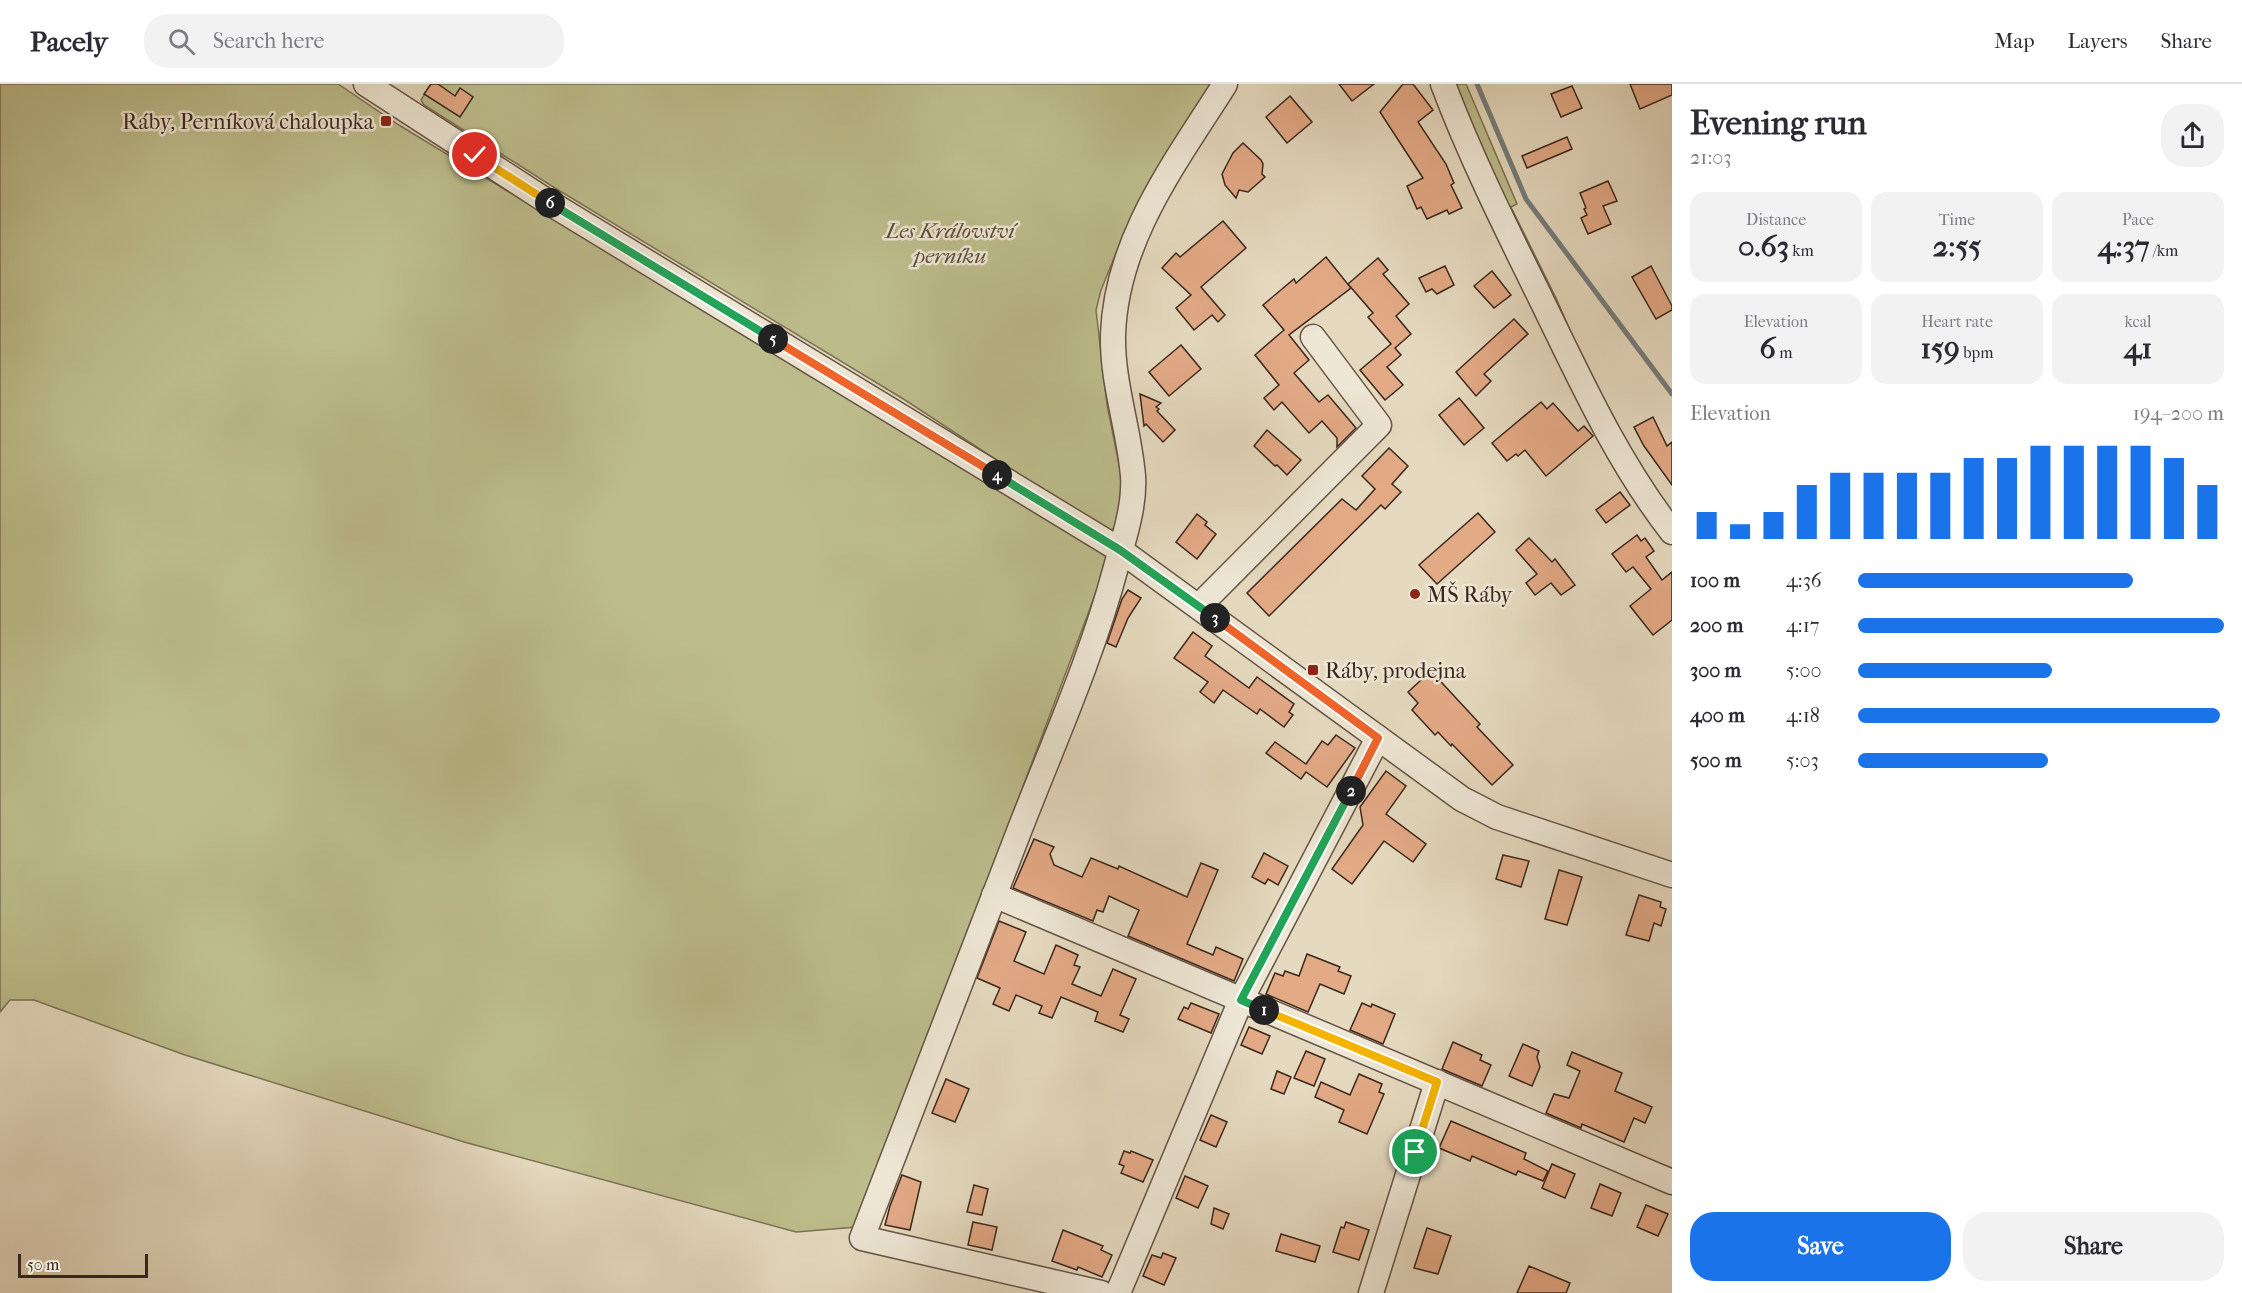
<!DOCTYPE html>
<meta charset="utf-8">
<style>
:root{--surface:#fff;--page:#f2f2f3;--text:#2b2b33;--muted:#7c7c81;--line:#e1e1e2;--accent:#1a73e8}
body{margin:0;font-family:"IM FELL French Canon",serif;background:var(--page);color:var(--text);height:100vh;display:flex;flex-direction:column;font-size:22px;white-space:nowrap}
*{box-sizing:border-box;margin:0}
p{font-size:20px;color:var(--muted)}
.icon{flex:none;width:33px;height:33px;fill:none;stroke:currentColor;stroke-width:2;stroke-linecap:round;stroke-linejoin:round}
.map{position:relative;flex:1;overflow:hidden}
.sheet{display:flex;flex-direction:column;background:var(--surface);width:570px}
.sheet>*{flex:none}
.scale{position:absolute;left:18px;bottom:15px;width:130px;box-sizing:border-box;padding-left:6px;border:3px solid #3b271e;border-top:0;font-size:16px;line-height:21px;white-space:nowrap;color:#3b271e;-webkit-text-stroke:4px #eee7d5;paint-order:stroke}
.pin{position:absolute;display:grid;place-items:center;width:51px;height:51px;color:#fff;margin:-26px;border:3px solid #fff;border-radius:50%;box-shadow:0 2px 6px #0007}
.km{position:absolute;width:30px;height:30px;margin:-15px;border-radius:50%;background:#222;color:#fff;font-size:16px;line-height:30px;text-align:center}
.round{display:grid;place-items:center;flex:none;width:63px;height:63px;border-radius:24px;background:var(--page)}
.head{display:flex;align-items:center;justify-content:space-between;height:102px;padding:0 18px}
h1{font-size:33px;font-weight:800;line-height:45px}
.figures{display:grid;grid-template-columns:repeat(3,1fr);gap:9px;height:102px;padding:6px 18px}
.figures div{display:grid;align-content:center;border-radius:15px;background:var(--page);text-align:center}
.figures b{font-size:30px;font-weight:800}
.figures small{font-size:16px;font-weight:400}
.figures p{font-size:16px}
.chart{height:168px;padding:12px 18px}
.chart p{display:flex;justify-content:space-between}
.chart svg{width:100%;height:108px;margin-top:6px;stroke:var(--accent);stroke-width:6}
.button{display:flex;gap:12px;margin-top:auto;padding:12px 18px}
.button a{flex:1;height:69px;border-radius:24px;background:var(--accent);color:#fff;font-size:24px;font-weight:800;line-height:69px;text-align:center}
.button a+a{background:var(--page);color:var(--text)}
ul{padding:0 18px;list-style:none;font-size:20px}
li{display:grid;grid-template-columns:96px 72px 1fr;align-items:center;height:45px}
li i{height:15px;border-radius:8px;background:var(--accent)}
header{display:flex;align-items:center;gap:36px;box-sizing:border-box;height:84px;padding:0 30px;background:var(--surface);border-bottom:2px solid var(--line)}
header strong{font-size:28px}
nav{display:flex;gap:33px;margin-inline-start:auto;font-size:21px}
.search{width:420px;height:54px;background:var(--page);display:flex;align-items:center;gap:15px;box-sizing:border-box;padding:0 21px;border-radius:24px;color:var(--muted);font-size:22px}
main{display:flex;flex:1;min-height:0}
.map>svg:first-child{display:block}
.green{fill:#bdbd8c;stroke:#7c7255;stroke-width:1.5}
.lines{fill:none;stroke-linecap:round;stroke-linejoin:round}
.stream{stroke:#757e7d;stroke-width:5}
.building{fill:#e3aa86;stroke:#3b271e;stroke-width:1.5}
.minor-casing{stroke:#665446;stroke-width:27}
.minor{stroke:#eee7d5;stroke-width:24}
.split-1-casing{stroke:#fff;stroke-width:12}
.split-2-casing{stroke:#fff;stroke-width:12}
.split-3-casing{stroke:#fff;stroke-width:12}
.split-4-casing{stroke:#fff;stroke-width:12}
.split-5-casing{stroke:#fff;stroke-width:12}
.split-6-casing{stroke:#fff;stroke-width:12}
.split-7-casing{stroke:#fff;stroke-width:12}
.split-1{stroke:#f5b400;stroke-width:8}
.split-2{stroke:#22a559;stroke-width:8}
.split-3{stroke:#f0652b;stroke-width:8}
.split-4{stroke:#22a559;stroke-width:8}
.split-5{stroke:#f0652b;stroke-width:8}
.split-6{stroke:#22a559;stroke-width:8}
.split-7{stroke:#f5b400;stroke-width:8}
.poi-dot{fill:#8f2418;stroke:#eee7d5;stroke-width:2}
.labels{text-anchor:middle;stroke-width:5;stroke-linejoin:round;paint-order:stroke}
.poi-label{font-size:22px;fill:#3b271e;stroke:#eee7d5;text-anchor:start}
.park-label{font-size:22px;font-style:italic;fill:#5c4c3a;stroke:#eee7d5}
</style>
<header>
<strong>Pacely</strong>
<div class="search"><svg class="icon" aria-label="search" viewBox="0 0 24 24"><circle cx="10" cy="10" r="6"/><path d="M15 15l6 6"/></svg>Search here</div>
<nav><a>Map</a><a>Layers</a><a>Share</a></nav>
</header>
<main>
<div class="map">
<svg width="1672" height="1209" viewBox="0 0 1672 1209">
<rect width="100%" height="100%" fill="#e5dabf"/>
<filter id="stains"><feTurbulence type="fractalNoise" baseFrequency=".00333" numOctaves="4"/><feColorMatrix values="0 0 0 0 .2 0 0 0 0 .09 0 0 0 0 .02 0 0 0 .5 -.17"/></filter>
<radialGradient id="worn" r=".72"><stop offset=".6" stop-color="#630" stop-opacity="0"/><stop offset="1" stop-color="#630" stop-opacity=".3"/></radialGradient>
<g class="green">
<path d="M 0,0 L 338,0 L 399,41 L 1109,474 L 857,1143 L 796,1148 L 464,1058 L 185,971 L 34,916 L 10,916 L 0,928 Z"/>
<path d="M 431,0 L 1215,0 L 1153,94 L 1121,157 L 1101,206 L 1096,226 L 1107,321 L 1124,405 L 1115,443 L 1110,447 L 1104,446 L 905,316 L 555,104 L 424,21 L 421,16 Z"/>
<path d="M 1451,0 L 1466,0 L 1517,120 L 1511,123 L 1556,214 L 1593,299 Z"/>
</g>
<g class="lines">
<path class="stream" d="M 1477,0 L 1526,115 L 1672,310"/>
</g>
<g class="building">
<path d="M 431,0 L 438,0 L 455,12 L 460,4 L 473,13 L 460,33 L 424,10 Z"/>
<path d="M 1339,0 L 1374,0 L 1352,17 Z"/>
<path d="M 1403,0 L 1413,0 L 1433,26 L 1418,38 L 1446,80 L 1454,99 L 1451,101 L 1462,124 L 1449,130 L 1447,126 L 1427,135 L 1421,123 L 1417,125 L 1407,102 L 1423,94 L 1380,28 Z"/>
<path d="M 1630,0 L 1672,0 L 1672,11 L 1640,25 Z"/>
<path d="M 1572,2 L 1582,24 L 1561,33 L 1551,10 Z"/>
<path d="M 1290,12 L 1312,38 L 1287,59 L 1266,33 Z"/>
<path d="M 1567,53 L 1572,65 L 1527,84 L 1522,72 Z"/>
<path d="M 1243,59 L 1261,76 L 1263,80 L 1262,90 L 1265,93 L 1248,108 L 1239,106 L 1236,114 L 1225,101 L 1222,90 L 1233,69 Z"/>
<path d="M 1608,97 L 1617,117 L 1603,122 L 1611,140 L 1588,150 L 1581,134 L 1587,131 L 1584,125 L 1586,124 L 1580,109 Z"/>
<path d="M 1223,137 L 1246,164 L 1201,203 L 1225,231 L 1218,238 L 1212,231 L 1194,246 L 1176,224 L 1191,211 L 1162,184 L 1176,169 L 1180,173 Z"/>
<path d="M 1326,173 L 1351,204 L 1289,251 L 1309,276 L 1294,289 L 1319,318 L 1328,311 L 1356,344 L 1337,363 L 1337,354 L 1322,337 L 1309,349 L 1282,318 L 1274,326 L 1264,314 L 1279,301 L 1255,271 L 1284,246 L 1263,221 L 1294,195 L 1296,199 Z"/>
<path d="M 1378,174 L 1388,186 L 1383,190 L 1409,220 L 1396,232 L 1411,250 L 1395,264 L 1401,271 L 1387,283 L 1403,301 L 1385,316 L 1360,286 L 1391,260 L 1368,233 L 1373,229 L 1348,200 Z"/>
<path d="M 1445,182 L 1454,201 L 1437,210 L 1432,205 L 1426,208 L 1419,194 Z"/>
<path d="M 1651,182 L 1672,222 L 1672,226 L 1656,235 L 1632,193 Z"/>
<path d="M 1492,187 L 1511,211 L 1494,224 L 1474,202 Z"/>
<path d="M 1514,235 L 1528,250 L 1484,290 L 1491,297 L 1476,312 L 1456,288 Z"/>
<path d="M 1181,261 L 1201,285 L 1169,312 L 1149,288 Z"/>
<path d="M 1140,310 L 1161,319 L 1156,323 L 1159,325 L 1157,327 L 1175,346 L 1163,358 L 1146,340 L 1144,342 Z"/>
<path d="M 1459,314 L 1484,344 L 1464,361 L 1439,331 Z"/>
<path d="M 1541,318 L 1547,325 L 1553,319 L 1578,347 L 1584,342 L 1593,352 L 1546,392 L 1525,366 L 1518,372 L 1516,370 L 1507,377 L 1492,359 Z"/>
<path d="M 1653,333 L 1667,362 L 1672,358 L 1672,401 L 1644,362 L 1634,343 Z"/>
<path d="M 1267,346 L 1301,376 L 1287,391 L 1277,381 L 1275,382 L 1254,362 Z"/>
<path d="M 1389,364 L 1408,382 L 1392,400 L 1401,408 L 1385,425 L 1381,421 L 1269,532 L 1247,509 L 1342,415 L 1356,426 L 1375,405 L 1362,392 Z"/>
<path d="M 1620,408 L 1630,421 L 1606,439 L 1596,426 Z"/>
<path d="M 1478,429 L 1495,448 L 1437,500 L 1419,481 Z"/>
<path d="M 1197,430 L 1207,438 L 1205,441 L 1216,450 L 1197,475 L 1176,458 Z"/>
<path d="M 1637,451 L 1641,457 L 1645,454 L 1654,467 L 1646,473 L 1662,496 L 1672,488 L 1672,536 L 1653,551 L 1630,522 L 1651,505 L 1633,483 L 1626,488 L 1612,470 Z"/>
<path d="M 1529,454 L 1552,478 L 1555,475 L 1575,501 L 1561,511 L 1551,499 L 1535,511 L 1526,499 L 1537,490 L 1516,466 Z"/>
<path d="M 1128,506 L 1141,514 L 1128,534 L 1116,563 L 1107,559 L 1122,515 Z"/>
<path d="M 1193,548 L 1212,562 L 1205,572 L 1249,604 L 1257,593 L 1294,620 L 1289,628 L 1293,631 L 1284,643 L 1260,625 L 1257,630 L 1223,606 L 1214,619 L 1200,608 L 1208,598 L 1174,574 Z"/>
<path d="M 1431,587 L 1480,640 L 1477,643 L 1513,681 L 1492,701 L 1452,660 L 1451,662 L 1438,648 L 1435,651 L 1412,626 L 1418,619 L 1408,608 Z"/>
<path d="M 1336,651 L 1355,664 L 1327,703 L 1306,688 L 1301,695 L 1266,669 L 1275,658 L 1306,680 L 1322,657 L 1328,661 Z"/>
<path d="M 1386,687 L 1406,702 L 1386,730 L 1426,760 L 1413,778 L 1384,757 L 1352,800 L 1332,785 L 1363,741 L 1360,723 Z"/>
<path d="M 1034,755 L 1054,763 L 1050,770 L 1054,781 L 1082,793 L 1091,774 L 1118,785 L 1119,782 L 1187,813 L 1201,779 L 1218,786 L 1187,860 L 1213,871 L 1216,863 L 1243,875 L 1234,897 L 1128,852 L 1139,826 L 1109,812 L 1103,828 L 1097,826 L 1093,837 L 1013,804 Z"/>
<path d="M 1264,769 L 1288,782 L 1278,801 L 1268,795 L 1265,800 L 1252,793 Z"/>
<path d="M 1503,771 L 1529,777 L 1521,803 L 1496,795 Z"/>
<path d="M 1559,786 L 1582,793 L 1567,841 L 1545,835 Z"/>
<path d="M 1639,811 L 1661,818 L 1660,823 L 1666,825 L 1661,842 L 1654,839 L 1649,857 L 1626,851 Z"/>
<path d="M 999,837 L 1026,848 L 1014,877 L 1044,890 L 1056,861 L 1078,871 L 1074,881 L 1080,883 L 1072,900 L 1101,912 L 1113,885 L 1136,895 L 1120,931 L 1129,935 L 1123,948 L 1095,937 L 1098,928 L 1061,913 L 1052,934 L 1039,929 L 1042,922 L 1016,911 L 1009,927 L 993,920 L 1000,904 L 977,894 Z"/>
<path d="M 1307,870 L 1340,883 L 1338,887 L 1351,892 L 1344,910 L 1320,900 L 1308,928 L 1266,910 L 1275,889 L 1283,892 L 1285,887 L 1299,892 Z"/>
<path d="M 1191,919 L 1219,930 L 1211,949 L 1178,935 L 1184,923 L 1188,925 Z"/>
<path d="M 1362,919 L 1371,923 L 1372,920 L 1395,930 L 1383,960 L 1350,946 Z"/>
<path d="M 1249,943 L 1270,952 L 1262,970 L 1241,961 Z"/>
<path d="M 1453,958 L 1482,971 L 1480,976 L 1491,981 L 1482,1002 L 1442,985 Z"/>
<path d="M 1523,960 L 1539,967 L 1537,973 L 1540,983 L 1532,1002 L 1509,992 Z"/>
<path d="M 1306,967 L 1325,975 L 1314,1002 L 1294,994 Z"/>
<path d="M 1572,968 L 1622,989 L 1615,1007 L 1652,1023 L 1645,1039 L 1634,1034 L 1624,1058 L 1582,1040 L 1581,1044 L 1546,1029 L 1554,1010 L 1569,1014 L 1580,987 L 1567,981 Z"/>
<path d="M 1277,987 L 1291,993 L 1284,1010 L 1271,1005 Z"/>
<path d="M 1359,990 L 1382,1000 L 1379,1008 L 1384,1010 L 1367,1050 L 1339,1038 L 1344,1026 L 1315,1013 L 1321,998 L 1350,1011 Z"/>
<path d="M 946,995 L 969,1005 L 955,1038 L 932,1029 Z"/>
<path d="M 1211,1031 L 1227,1038 L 1216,1063 L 1200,1056 Z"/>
<path d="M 1451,1037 L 1526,1069 L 1524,1075 L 1548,1087 L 1543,1097 L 1518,1087 L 1516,1091 L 1472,1072 L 1470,1077 L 1439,1064 Z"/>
<path d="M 1124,1067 L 1130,1069 L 1131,1067 L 1153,1076 L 1143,1098 L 1121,1089 L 1124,1082 L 1119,1080 Z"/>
<path d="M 1552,1080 L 1575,1090 L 1565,1114 L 1542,1104 Z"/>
<path d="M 902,1091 L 921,1098 L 910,1146 L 885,1141 L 890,1122 Z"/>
<path d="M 1185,1092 L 1208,1102 L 1198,1124 L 1176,1114 Z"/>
<path d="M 1600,1100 L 1621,1109 L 1612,1132 L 1591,1124 Z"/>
<path d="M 974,1101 L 988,1105 L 982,1131 L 967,1128 Z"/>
<path d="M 1646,1121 L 1668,1130 L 1658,1152 L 1637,1143 Z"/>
<path d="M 1214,1124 L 1229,1130 L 1223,1145 L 1211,1140 Z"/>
<path d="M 973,1138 L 997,1143 L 992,1166 L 968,1161 Z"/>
<path d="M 1346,1138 L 1369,1146 L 1359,1176 L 1333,1168 L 1341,1143 L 1344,1144 Z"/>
<path d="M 1427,1144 L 1451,1152 L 1438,1190 L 1414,1184 Z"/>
<path d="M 1063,1146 L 1103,1162 L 1101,1166 L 1112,1171 L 1102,1193 L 1078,1183 L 1077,1186 L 1052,1177 Z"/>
<path d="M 1281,1150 L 1320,1162 L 1315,1178 L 1276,1167 Z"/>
<path d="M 1163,1169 L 1176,1174 L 1164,1201 L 1143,1192 L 1152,1171 L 1161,1174 Z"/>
<path d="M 1529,1182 L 1570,1199 L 1566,1209 L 1517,1209 Z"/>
</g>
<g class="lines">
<g class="minor-casing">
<g id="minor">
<path d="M 366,0 L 545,116 L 1120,466 L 1462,715 L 1497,733 L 1672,791"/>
<path d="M 1443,0 C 1471,74 1506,144 1541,215 C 1580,295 1617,377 1672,448"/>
<path d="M 1199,522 L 1379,341 L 1313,253"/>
<path d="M 994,811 L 1672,1098"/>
<path d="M 1101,1209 L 862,1154 C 914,1019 965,884 1018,750 C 1052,662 1092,574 1116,483 C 1124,454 1135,422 1133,392 C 1129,344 1112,299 1113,251 C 1116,155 1176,78 1225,0"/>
<path d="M 1118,1209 L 1241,916 L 1378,654"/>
<path d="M 1371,1209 L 1437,998"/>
</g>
</g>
<use href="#minor" class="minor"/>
</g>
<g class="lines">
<g class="split-1-casing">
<path id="split-1" d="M 1264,926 L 1437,998 L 1415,1068"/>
</g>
<g class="split-2-casing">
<path id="split-2" d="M 1264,926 L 1241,916 L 1351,707"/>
</g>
<g class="split-3-casing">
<path id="split-3" d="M 1215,534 L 1378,654 L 1351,707"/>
</g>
<g class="split-4-casing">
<path id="split-4" d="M 997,391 L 1120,466 L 1215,534"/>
</g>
<g class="split-5-casing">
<path id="split-5" d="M 773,255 L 997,391"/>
</g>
<g class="split-6-casing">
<path id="split-6" d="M 550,119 L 773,255"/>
</g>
<g class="split-7-casing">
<path id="split-7" d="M 475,71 L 550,119"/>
</g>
<use href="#split-1" class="split-1"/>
<use href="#split-2" class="split-2"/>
<use href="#split-3" class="split-3"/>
<use href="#split-4" class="split-4"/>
<use href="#split-5" class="split-5"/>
<use href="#split-6" class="split-6"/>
<use href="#split-7" class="split-7"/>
</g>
<g class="poi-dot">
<rect x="380" y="31" width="12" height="12" rx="3"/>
<circle cx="1415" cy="510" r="6"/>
<rect x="1307" y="580" width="12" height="12" rx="3"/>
</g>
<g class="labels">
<g class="poi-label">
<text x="374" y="45" text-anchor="end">Ráby, Perníková chaloupka</text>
<text x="1427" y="518">MŠ Ráby</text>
<text x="1325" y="594">Ráby, prodejna</text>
</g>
<g class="park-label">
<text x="950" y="154">Les Království<tspan x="950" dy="25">perníku</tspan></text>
</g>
</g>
<rect width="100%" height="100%" filter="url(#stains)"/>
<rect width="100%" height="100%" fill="url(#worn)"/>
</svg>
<div class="scale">50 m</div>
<div class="pin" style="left:1415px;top:1068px;background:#1e9e55"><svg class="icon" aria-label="arrive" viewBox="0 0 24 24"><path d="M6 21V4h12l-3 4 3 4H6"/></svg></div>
<div class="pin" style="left:475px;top:71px;background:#d93025"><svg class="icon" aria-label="check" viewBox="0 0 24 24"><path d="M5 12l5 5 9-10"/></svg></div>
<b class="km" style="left:1264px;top:926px">1</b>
<b class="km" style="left:1351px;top:707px">2</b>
<b class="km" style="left:1215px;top:534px">3</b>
<b class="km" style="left:997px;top:391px">4</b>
<b class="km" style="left:773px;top:255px">5</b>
<b class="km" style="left:550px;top:119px">6</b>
</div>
<section class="sheet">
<div class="head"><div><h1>Evening run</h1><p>21:03</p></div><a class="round"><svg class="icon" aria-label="share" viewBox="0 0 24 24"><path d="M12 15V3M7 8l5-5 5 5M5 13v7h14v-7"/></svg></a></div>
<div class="figures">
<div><p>Distance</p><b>0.63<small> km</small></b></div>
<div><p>Time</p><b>2:55</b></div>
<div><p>Pace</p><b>4:37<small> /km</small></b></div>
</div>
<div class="figures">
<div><p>Elevation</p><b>6<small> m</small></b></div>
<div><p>Heart rate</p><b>159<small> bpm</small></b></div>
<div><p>kcal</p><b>41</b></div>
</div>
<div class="chart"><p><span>Elevation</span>194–200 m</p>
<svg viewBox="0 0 160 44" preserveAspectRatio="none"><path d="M5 44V33M15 44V38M25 44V33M35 44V22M45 44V17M55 44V17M65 44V17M75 44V17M85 44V11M95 44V11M105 44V6M115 44V6M125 44V6M135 44V6M145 44V11M155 44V22"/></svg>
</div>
<ul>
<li><b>100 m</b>4:36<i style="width:75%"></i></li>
<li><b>200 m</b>4:17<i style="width:100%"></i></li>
<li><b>300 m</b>5:00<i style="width:53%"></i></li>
<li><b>400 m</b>4:18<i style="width:99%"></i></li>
<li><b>500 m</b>5:03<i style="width:52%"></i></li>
</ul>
<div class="button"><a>Save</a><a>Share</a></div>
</section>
</main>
